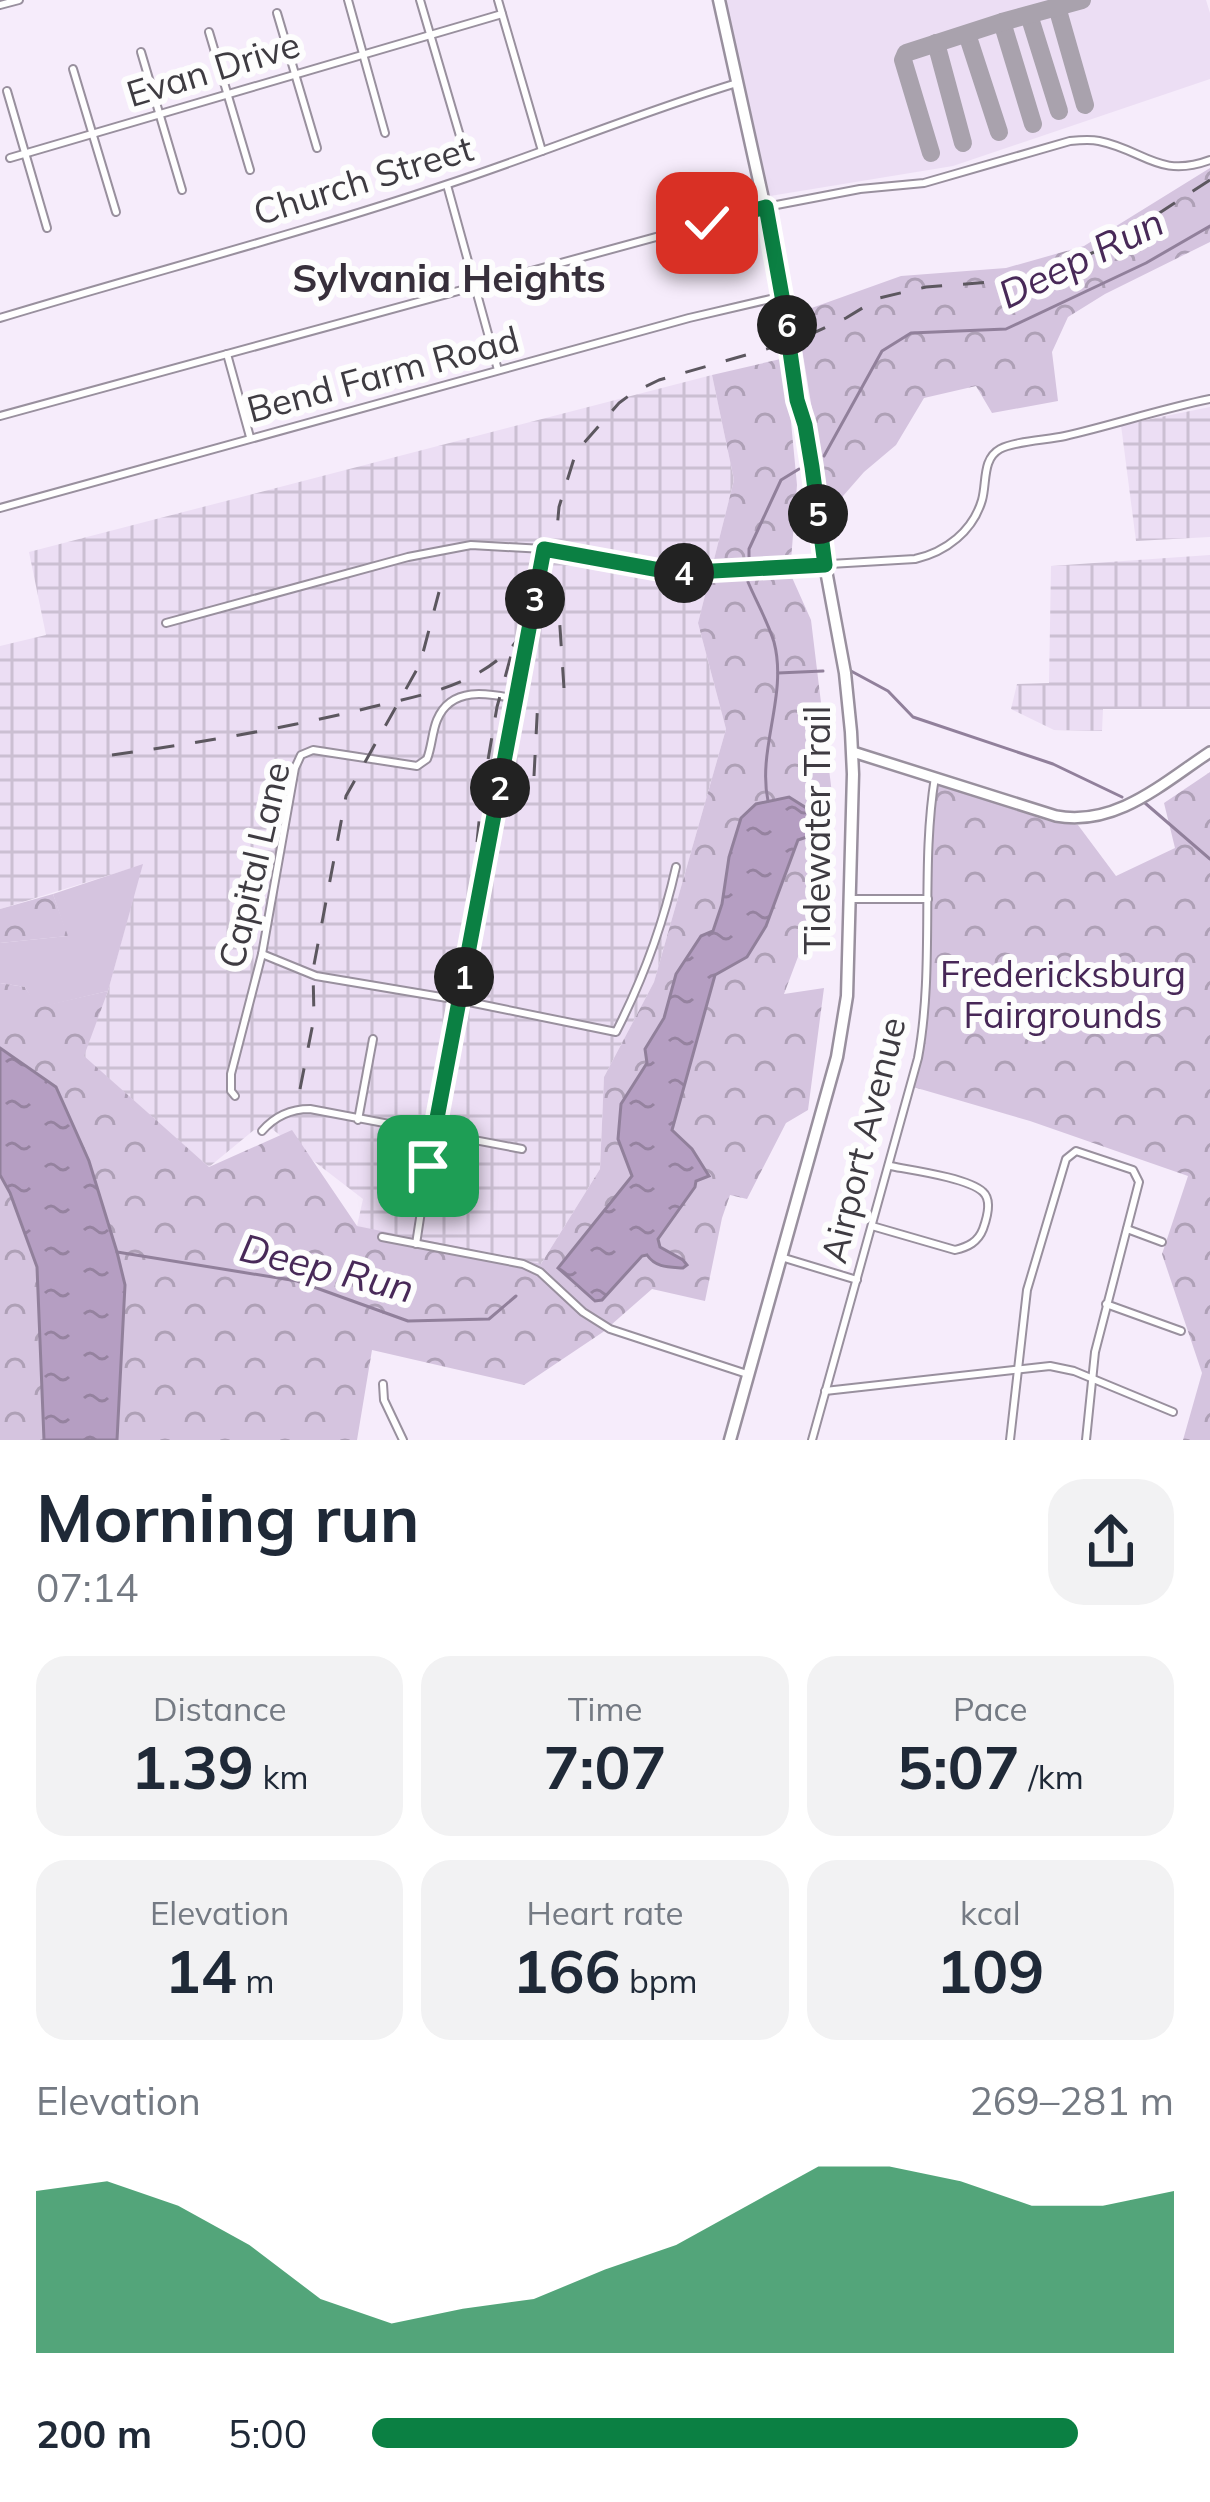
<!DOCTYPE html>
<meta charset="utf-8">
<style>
:root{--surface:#fff;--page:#f2f2f3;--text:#1f2937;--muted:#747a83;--accent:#0b8043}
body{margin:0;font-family:Mulish,sans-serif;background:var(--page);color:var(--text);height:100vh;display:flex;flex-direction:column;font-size:45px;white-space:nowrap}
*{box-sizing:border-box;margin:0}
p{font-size:39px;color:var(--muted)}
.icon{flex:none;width:66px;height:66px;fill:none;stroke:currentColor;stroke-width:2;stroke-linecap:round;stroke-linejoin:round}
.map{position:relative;height:1440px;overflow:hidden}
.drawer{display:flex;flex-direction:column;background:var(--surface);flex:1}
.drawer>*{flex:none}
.pin{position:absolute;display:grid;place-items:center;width:102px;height:102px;color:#fff;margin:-51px;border-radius:24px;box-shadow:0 6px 18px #0006}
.km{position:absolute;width:60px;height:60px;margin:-30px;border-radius:50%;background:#222;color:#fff;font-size:33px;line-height:60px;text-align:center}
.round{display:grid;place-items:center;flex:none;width:126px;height:126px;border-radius:36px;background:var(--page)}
.head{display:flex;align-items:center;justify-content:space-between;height:204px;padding:0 36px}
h1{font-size:66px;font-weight:700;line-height:90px}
.stats{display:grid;grid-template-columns:repeat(3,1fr);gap:18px;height:204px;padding:12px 36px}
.stats div{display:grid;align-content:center;border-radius:30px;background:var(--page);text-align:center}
.stats b{font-size:60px;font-weight:700}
.stats small{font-size:33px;font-weight:400}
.stats p{font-size:33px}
.chart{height:336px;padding:24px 36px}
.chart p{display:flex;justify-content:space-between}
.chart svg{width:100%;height:216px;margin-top:12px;fill:var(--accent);opacity:.7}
ul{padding:0 36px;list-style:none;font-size:39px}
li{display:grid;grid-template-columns:192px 144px 1fr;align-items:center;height:90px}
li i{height:30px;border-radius:15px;background:var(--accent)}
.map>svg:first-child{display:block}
.built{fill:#ecdef4}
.industrial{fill:url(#industrial-grid)}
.grass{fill:#d5c4df}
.forest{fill:url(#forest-crowns);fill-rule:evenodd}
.water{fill:url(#water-ripples);stroke:#91809b;stroke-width:3}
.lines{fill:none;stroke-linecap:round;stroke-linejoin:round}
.stream{stroke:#91809b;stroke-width:3}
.taxiway{stroke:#a9a2ad;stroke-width:18}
.street-casing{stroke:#99909e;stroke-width:10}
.secondary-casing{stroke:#99909e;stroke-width:14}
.primary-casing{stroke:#99909e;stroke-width:15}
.street{stroke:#fff;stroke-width:6}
.secondary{stroke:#fff;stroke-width:9}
.primary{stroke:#fff;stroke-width:10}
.rail{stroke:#5c575f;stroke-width:3;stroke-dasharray:21 21;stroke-linecap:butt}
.route-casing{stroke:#fff;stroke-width:24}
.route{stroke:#0b8043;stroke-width:15}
.labels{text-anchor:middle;stroke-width:12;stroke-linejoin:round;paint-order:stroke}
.street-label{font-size:36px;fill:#3e3b41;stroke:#fdfdfd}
.park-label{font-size:36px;fill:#472757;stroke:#fdfdfd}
.water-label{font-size:39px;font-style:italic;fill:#482958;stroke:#fdfdfd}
.neighbourhood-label{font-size:39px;font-weight:bold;fill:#372f3b;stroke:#fdfdfd}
</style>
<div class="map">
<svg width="1210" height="1440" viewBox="0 0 1210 1440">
<defs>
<pattern id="industrial-grid" width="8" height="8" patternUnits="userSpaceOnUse" patternTransform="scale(3)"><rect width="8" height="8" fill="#ecdef4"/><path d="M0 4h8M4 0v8" fill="none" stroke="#cbbfd2"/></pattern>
<pattern id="forest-crowns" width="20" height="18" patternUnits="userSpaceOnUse" patternTransform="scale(3)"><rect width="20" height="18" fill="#d5c4df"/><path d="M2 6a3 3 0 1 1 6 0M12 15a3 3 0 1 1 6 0" fill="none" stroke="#aea0b6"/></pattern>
<pattern id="water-ripples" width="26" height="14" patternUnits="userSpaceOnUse" patternTransform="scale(3)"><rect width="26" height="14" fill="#b59ec2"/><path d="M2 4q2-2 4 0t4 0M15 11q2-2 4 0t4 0" fill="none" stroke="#95829f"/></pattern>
</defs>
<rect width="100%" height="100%" fill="#f6ecfb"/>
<path class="built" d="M 726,0 L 1206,0 L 1210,13 L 1210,79 L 953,166 L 770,196 Z"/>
<g class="industrial">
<path d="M 712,375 L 734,480 L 698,623 L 726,729 L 654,982 L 604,1077 L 600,1169 L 541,1264 L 509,1275 L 357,1226 L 363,1199 L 272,1129 L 254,1130 L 209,1167 L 83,1056 L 108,991 L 142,865 L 0,909 L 0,646 L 46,635 L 29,552 Z"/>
<path d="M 1210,407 L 1210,537 L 1136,541 L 1121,425 Z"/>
<path d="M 1210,555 L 1210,709 L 1103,709 L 1102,731 L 1054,730 L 1011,709 L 1017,684 L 1049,683 L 1051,566 Z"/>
</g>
<path class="grass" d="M 143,864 L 108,991 L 37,1008 L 25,987 L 0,983 L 0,943 L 67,936 L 53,894 Z"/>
<g class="forest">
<path d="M 1210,168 L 1210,242 L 1105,294 L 1068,317 L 1052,352 L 1058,401 L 992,413 L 976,386 L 924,398 L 896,445 L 864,472 L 829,512 L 801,343 L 806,310 L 901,276 L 1006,268 L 1084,246 Z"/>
<path d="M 785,358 L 797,485 L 790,573 L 811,620 L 833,802 L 828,877 L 784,994 L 824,988 L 808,1110 L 786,1123 L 747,1199 L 730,1195 L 722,1218 L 705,1301 L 652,1289 L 603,1332 L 524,1385 L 372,1350 L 357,1440 L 117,1440 L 117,1252 L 89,1161 L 56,1088 L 0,1048 L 0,983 L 25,987 L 38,1007 L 108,991 L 84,1056 L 209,1167 L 292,1130 L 357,1226 L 541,1264 L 600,1169 L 604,1077 L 654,982 L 726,729 L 698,623 L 734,480 L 712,375 ZM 790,797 L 797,804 L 798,840 L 766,926 L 747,957 L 715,975 L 672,1130 L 692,1149 L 708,1176 L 696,1181 L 695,1187 L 658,1239 L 660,1247 L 683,1260 L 641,1256 L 602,1299 L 577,1287 L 558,1268 L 560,1264 L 632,1176 L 619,1139 L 631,1086 L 647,1063 L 655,1030 L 664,1018 L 676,973 L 713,931 L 722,904 L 729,857 L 741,819 Z"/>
<path d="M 1210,772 L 1210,1440 L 1183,1440 L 1202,1373 L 1162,1254 L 1188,1176 L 1030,1121 L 910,1086 L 921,1041 L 931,804 L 938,784 L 1049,821 L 1078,825 L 1116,876 L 1175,848 L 1164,803 Z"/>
<path d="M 53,894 L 68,936 L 0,943 L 0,909 Z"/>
<path d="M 0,1175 L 10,1193 L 37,1267 L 44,1440 L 0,1440 Z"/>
</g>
<g class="water">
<path d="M 789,797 L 808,809 L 813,828 L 807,837 L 798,840 L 766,926 L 747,957 L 715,975 L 672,1130 L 692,1149 L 709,1176 L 696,1181 L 695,1187 L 658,1239 L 660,1247 L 683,1260 L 687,1265 L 683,1268 C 669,1267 656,1268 647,1255 L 642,1256 L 602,1300 L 595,1301 L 558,1268 L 632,1176 L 618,1139 L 621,1104 L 647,1063 L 645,1049 L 664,1018 L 676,974 L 701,936 L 713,931 L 722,904 L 729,857 L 741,818 L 756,804 Z"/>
<path d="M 0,1048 L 56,1087 L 89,1161 L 117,1252 L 125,1285 L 117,1440 L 44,1440 L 37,1267 L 10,1193 L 0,1175 Z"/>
</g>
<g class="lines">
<g class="stream">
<path d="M 824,456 L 882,351 L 911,333 L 1006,329 L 1146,263 L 1210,226"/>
<path d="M 749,560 L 749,549 L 781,480 L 799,469"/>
<path d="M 748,582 C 756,601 768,622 774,642 C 788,695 757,749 768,801"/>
<path d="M 851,671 L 888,691 L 913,717 L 1053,764 L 1122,797"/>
<path d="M 778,673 L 823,671"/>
<path d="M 1145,803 L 1210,859"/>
<path d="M 117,1252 L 297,1281 L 408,1321 L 489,1319 L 516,1296"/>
</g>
<g class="taxiway">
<path d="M 1057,7 L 1085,105"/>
<path d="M 1029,15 L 1059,111"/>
<path d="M 1002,22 L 1033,124"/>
<path d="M 967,34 L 999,132"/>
<path d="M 936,43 L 963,143"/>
<path d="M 931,153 L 903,60 L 906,53 L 1002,22 L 1082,0"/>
</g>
<g class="street-casing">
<g id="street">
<path d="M 348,0 L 385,133"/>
<path d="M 420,0 L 465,153"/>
<path d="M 498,0 L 542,151"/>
<path d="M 0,5 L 19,0"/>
<path d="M 277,13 L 317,148"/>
<path d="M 209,32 L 250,170"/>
<path d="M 141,52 L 182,190"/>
<path d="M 73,69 L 116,212"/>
<path d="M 7,91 L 47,228"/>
<path d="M 10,158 L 502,14"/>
<path d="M 447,185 L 498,370"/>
<path d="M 0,318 C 148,273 299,234 445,185 C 543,153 638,113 737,83"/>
<path d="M 227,354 L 250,437"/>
<path d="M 0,416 L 766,207 L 860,189 L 924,183 L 1070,141 C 1080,140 1090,139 1099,141 C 1144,150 1159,179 1210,160"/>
<path d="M 0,508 L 689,318 L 779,297"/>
<path d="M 166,623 L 408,557 L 471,545 L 544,549 L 677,573 L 915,559 C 946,552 973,531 982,500 C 987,482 982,459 1000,449 C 1015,441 1047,440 1065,436 C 1113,425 1161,409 1210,399"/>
<path d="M 851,899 L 928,899"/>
<path d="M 262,954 L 316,976 L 459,1000 L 616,1032 C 643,979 663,925 676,867"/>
<path d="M 235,1096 L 231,1091 L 231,1074 L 262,954 L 295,768 L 301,755 L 313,750 L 417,766 L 427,759 C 432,746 432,732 437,720 C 451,686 488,693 516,699"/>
<path d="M 358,1120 L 373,1039"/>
<path d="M 262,1131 C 275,1116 290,1109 310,1109 L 522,1149"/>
<path d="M 872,1226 L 955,1250 C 968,1247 978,1242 983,1229 C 987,1218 992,1200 983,1192 C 969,1178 911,1170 890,1166"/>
<path d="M 1127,1229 L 1162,1242"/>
<path d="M 382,1237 L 523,1264 L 540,1272 L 583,1312 L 610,1329 L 747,1374"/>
<path d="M 416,1244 L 428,1166 L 544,549"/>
<path d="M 781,1257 L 857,1280"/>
<path d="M 1106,1304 L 1181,1331"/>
<path d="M 383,1384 L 384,1400 L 403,1440"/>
<path d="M 825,1391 L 1050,1366 L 1074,1371 L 1173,1412"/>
<path d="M 812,1440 L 918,1058 C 935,966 920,869 935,777"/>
<path d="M 1010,1440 L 1027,1290 L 1066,1159 L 1076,1151 L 1133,1170 L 1139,1182 L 1095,1352 L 1086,1440"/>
</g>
</g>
<g class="secondary-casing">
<path id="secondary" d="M 853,752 L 1056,816 C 1116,827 1163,783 1210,752"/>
</g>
<g class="primary-casing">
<path id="primary" d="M 719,0 L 769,226 L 797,400 L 805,425 L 812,467 L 825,565 L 845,673 L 851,732 L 853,774 L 847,996 L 837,1057 L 730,1440"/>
</g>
<use href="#street" class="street"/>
<use href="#secondary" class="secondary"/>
<use href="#primary" class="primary"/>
<g class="rail">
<path d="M 564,688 L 555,552 L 559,507 L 576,452 L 619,403 L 634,392 L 659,380 L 798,340 L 846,318 L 879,298 L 926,287 L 1005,281 L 1063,266 L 1110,245 L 1210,180"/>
<path d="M 112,755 C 197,743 281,729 364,709 C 411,697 462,690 500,658 C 527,636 539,604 546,571"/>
<path d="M 534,776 L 538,698"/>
<path d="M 473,884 L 481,801 L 497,707 L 513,648"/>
<path d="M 484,912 L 539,618"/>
<path d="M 300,1089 L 314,1018 L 313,970 L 346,796 L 420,664 L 439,592"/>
</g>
</g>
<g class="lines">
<g class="route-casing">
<path id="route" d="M 428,1166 L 544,549 L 676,573 L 825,565 L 812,467 L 805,425 L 797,400 L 782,296 L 766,207 L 707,223"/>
</g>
<use href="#route" class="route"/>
</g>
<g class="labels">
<g class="street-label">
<text transform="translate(213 69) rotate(-17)" y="13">Evan Drive</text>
<text transform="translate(363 180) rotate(-17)" y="13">Church Street</text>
<text transform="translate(383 374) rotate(-15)" y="13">Bend Farm Road</text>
<text transform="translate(817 830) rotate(-90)" y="13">Tidewater Trail</text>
<text transform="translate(254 865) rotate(-77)" y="13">Capital Lane</text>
<text transform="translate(863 1140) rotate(-76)" y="13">Airport Avenue</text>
</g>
<g class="park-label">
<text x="1063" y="987">Fredericksburg<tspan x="1063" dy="41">Fairgrounds</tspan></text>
</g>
<g class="water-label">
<text transform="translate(1081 258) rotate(-26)" y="14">Deep Run</text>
<text transform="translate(327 1268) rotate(14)" y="14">Deep Run</text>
</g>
<g class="neighbourhood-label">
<text x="449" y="292">Sylvania Heights</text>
</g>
</g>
</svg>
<div class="pin" style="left:428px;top:1166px;background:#1e9e55"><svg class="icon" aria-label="arrive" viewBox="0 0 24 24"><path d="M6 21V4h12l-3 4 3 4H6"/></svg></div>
<div class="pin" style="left:707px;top:223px;background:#d93025"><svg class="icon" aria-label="check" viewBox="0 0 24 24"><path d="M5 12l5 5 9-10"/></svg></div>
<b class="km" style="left:464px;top:977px">1</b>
<b class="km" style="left:500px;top:788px">2</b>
<b class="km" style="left:535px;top:599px">3</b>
<b class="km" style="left:684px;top:573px">4</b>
<b class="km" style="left:818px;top:514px">5</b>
<b class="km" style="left:787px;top:325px">6</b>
</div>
<section class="drawer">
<div class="head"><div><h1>Morning run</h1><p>07:14</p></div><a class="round"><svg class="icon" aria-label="share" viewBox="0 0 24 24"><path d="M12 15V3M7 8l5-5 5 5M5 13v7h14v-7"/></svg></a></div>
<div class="stats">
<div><p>Distance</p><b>1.39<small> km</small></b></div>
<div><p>Time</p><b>7:07</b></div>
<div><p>Pace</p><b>5:07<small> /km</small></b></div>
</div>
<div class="stats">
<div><p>Elevation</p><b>14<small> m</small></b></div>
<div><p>Heart rate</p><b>166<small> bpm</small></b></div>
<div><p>kcal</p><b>109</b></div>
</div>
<div class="chart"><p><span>Elevation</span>269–281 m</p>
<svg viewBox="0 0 160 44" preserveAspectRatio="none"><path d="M0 44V11L10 9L20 14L30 22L40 33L50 38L60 35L70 33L80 27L90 22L100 14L110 6L120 6L130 9L140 14L150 14L160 11V44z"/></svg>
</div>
<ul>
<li><b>200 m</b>5:00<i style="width:88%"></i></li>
</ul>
</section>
